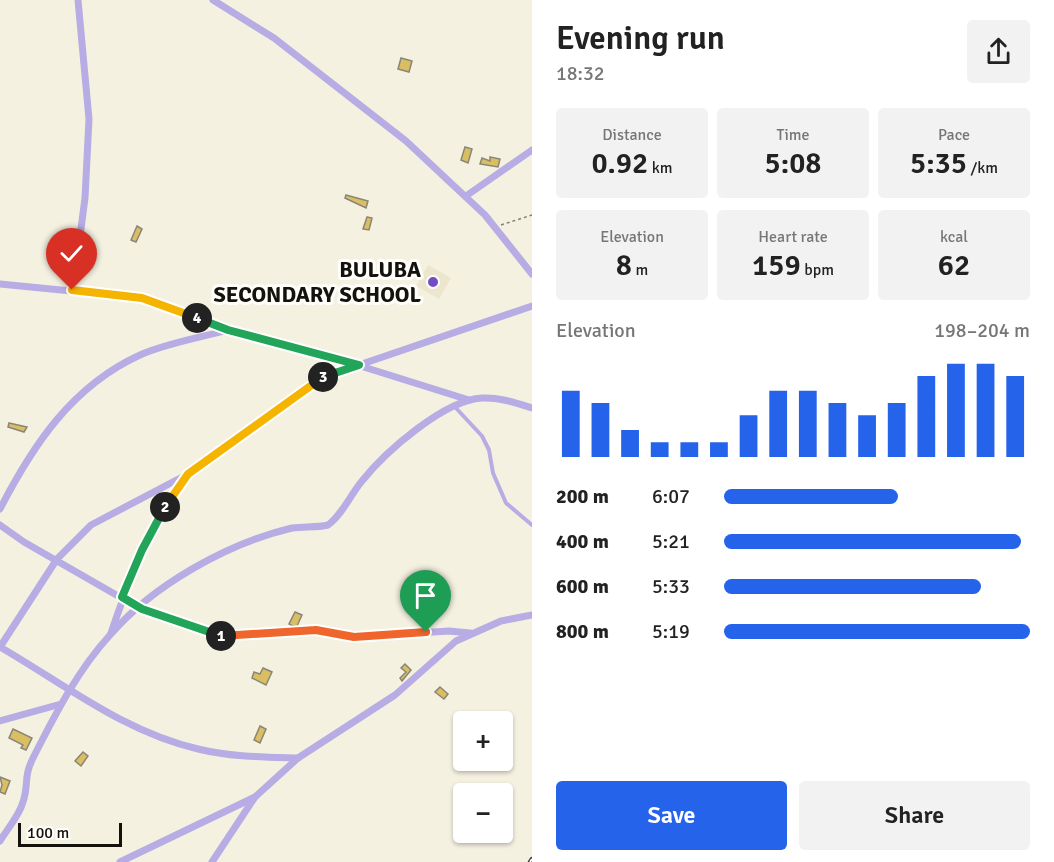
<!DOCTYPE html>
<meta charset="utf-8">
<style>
:root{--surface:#fff;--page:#f2f2f2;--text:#222;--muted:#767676;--accent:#2563eb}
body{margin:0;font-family:Signika,sans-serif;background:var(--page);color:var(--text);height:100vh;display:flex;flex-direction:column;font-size:22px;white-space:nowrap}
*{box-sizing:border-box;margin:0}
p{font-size:20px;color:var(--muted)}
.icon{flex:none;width:33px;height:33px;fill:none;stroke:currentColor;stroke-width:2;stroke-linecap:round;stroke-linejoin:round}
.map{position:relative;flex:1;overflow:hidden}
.details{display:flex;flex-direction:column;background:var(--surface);width:522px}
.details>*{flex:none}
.buttons{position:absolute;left:453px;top:711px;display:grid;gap:12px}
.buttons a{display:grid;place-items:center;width:60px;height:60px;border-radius:6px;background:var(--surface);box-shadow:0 2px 4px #0004;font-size:30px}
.scale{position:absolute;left:18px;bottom:15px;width:104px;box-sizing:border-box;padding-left:6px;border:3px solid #13120d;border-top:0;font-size:16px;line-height:21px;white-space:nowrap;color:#13120d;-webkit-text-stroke:4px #fffefb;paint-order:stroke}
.pin{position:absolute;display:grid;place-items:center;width:51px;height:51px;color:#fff;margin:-62px -26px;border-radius:50% 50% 50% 0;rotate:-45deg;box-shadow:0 0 6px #0007}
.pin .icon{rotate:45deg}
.km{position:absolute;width:30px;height:30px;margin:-15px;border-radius:50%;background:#222;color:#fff;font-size:16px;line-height:30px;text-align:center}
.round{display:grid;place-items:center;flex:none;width:63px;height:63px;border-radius:6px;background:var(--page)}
.summary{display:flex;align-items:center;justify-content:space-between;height:102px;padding:0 24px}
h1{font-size:33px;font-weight:600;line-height:45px}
.metrics{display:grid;grid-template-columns:repeat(3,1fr);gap:9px;height:102px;padding:6px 24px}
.metrics div{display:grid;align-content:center;border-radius:6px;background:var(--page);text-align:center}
.metrics b{font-size:30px;font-weight:600}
.metrics small{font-size:16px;font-weight:400}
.metrics p{font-size:16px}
.chart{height:168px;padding:12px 24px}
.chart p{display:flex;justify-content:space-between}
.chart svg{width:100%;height:108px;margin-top:6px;stroke:var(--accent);stroke-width:6}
.cta{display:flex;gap:12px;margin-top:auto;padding:12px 24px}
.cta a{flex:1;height:69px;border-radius:6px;background:var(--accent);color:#fff;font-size:24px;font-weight:600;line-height:69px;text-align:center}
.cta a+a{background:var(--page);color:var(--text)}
ul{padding:0 24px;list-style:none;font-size:20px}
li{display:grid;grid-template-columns:96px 72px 1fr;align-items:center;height:45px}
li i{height:15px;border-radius:8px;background:var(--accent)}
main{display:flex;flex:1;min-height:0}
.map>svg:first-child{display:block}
.built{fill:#ece6cf}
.building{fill:#d9bf62;stroke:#898578;stroke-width:1.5}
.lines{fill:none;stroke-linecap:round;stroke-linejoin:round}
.path{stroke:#807e73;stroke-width:1.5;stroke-dasharray:3 3;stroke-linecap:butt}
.service{stroke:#b7ace4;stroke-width:4}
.minor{stroke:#b7ace4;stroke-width:7}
.rail-casing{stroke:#3c3b34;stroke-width:4.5}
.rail{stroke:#fffefb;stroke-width:2;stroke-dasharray:7;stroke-linecap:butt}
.split-1-casing{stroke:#fff;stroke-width:12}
.split-2-casing{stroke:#fff;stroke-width:12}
.split-3-casing{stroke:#fff;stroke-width:12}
.split-4-casing{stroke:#fff;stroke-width:12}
.split-5-casing{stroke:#fff;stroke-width:12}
.split-1{stroke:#f0652b;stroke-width:8}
.split-2{stroke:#22a559;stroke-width:8}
.split-3{stroke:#f5b400;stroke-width:8}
.split-4{stroke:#22a559;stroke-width:8}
.split-5{stroke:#f5b400;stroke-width:8}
.poi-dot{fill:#724dc6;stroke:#fffefb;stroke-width:2}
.labels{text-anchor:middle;stroke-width:6;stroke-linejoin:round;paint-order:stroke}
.poi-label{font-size:22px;font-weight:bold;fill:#13120d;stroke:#fffefb;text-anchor:end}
</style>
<main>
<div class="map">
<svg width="532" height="862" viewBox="0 0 532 862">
<rect width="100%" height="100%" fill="#f5f1e1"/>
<path class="built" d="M 428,265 L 451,278 L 439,299 L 416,286 Z"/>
<g class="building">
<path d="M 401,58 L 412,61 L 409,72 L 398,69 Z"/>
<path d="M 465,147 L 472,149 L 468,163 L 461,160 Z"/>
<path d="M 490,157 L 500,159 L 498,167 L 480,164 L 482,158 L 490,161 Z"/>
<path d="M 346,195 L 368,201 L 366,208 L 345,198 Z"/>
<path d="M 367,217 L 372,218 L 369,230 L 363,229 Z"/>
<path d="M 137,226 L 142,229 L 136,242 L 131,240 Z"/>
<path d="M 9,423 L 27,427 L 24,432 L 8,427 Z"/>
<path d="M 295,612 L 302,615 L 297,626 L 293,626 L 289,624 Z"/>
<path d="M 405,664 L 411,670 L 402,681 L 400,678 L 406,672 L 401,668 Z"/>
<path d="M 263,668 L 272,672 L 266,685 L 252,678 L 254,672 L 260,674 Z"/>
<path d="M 440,687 L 448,694 L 444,699 L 435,692 Z"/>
<path d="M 260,726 L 266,729 L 260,743 L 254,740 Z"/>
<path d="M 13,729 L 32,738 L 26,750 L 21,748 L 23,745 L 9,738 Z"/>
<path d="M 83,752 L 88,756 L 81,766 L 75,761 Z"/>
<path d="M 0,777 L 10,781 L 5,794 L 0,792 L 2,785 Z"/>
</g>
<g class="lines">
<path class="path" d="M 501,225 L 532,215"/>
<path class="service" d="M 455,407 L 482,436 L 489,450 L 493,473 L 506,503 L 532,525"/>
<g class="minor">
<path d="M 213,0 L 274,38 L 406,141 L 485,215 L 532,274"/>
<path d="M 466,196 L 532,150"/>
<path d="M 0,284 L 142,298 L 228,330 L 335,358 L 469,400"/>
<path d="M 73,290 L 85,198 L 89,119 L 78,0"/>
<path d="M 0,509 C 33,445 72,386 140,355 C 167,343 199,338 228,330"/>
<path d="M 0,525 L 24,542 L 139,608 L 216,635 L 239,636 L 316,630 L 354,637 L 449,631 L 470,633"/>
<path d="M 111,633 C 130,577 151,524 186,476"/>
<path d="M 0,647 L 57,559 L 91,525 L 188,474 L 318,379 L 532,306"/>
<path d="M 0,647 C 64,684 124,732 198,749 C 231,757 264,757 298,758"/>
<path d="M 0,721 L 61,704"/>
<path d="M 0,841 C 8,828 19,816 23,802 C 29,785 23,778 33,758 C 55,715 77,671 110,635 C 153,585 228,543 292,528 C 304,526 316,528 328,525 C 342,515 351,494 362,481 C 385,452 444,400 482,398 C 499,397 516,403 532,408"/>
<path d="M 120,862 L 255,797"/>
<path d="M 212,862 L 255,797 L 298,758 L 395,695 L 456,641 L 501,621 L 532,615"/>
</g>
<g class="rail-casing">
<path id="rail" d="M 530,862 L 532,859"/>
</g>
<use href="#rail" class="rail"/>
</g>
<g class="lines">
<g class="split-1-casing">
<path id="split-1" d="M 221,636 L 316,630 L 354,637 L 426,632"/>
</g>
<g class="split-2-casing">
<path id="split-2" d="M 165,507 L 142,550 L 122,597 L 142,609 L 221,636"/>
</g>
<g class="split-3-casing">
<path id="split-3" d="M 165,507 L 188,474 L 323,377"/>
</g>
<g class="split-4-casing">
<path id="split-4" d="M 197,318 L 228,330 L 359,365 L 323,377"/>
</g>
<g class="split-5-casing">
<path id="split-5" d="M 72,290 L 142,298 L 197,318"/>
</g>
<use href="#split-1" class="split-1"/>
<use href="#split-2" class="split-2"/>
<use href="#split-3" class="split-3"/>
<use href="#split-4" class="split-4"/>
<use href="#split-5" class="split-5"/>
</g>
<circle class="poi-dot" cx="433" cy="282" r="6"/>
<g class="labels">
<g class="poi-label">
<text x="421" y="277">BULUBA<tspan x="421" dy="25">SECONDARY SCHOOL</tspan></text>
</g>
</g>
</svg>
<div class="buttons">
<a>+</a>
<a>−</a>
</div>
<div class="scale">100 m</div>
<div class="pin" style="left:426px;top:632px;background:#1e9e55"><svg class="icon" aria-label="arrive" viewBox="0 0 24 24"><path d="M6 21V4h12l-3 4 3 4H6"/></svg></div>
<div class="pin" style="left:72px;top:290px;background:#d93025"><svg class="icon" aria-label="check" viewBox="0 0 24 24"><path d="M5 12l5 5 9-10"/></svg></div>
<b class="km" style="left:221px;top:636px">1</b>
<b class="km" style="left:165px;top:507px">2</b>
<b class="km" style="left:323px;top:377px">3</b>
<b class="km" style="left:197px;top:318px">4</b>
</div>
<section class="details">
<div class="summary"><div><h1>Evening run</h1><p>18:32</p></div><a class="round"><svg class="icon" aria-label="share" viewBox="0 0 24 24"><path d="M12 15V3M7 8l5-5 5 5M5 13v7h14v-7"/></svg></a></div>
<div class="metrics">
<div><p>Distance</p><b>0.92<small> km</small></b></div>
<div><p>Time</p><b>5:08</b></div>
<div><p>Pace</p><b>5:35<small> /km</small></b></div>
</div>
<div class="metrics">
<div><p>Elevation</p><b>8<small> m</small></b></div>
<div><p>Heart rate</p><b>159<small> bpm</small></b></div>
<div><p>kcal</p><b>62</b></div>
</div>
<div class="chart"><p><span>Elevation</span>198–204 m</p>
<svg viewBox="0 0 160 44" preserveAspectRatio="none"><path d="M5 44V17M15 44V22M25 44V33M35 44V38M45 44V38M55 44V38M65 44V27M75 44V17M85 44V17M95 44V22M105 44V27M115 44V22M125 44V11M135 44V6M145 44V6M155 44V11"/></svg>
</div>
<ul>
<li><b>200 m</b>6:07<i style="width:57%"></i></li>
<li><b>400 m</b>5:21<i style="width:97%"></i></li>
<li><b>600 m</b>5:33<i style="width:84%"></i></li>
<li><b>800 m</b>5:19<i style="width:100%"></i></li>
</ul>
<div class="cta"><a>Save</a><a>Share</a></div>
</section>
</main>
